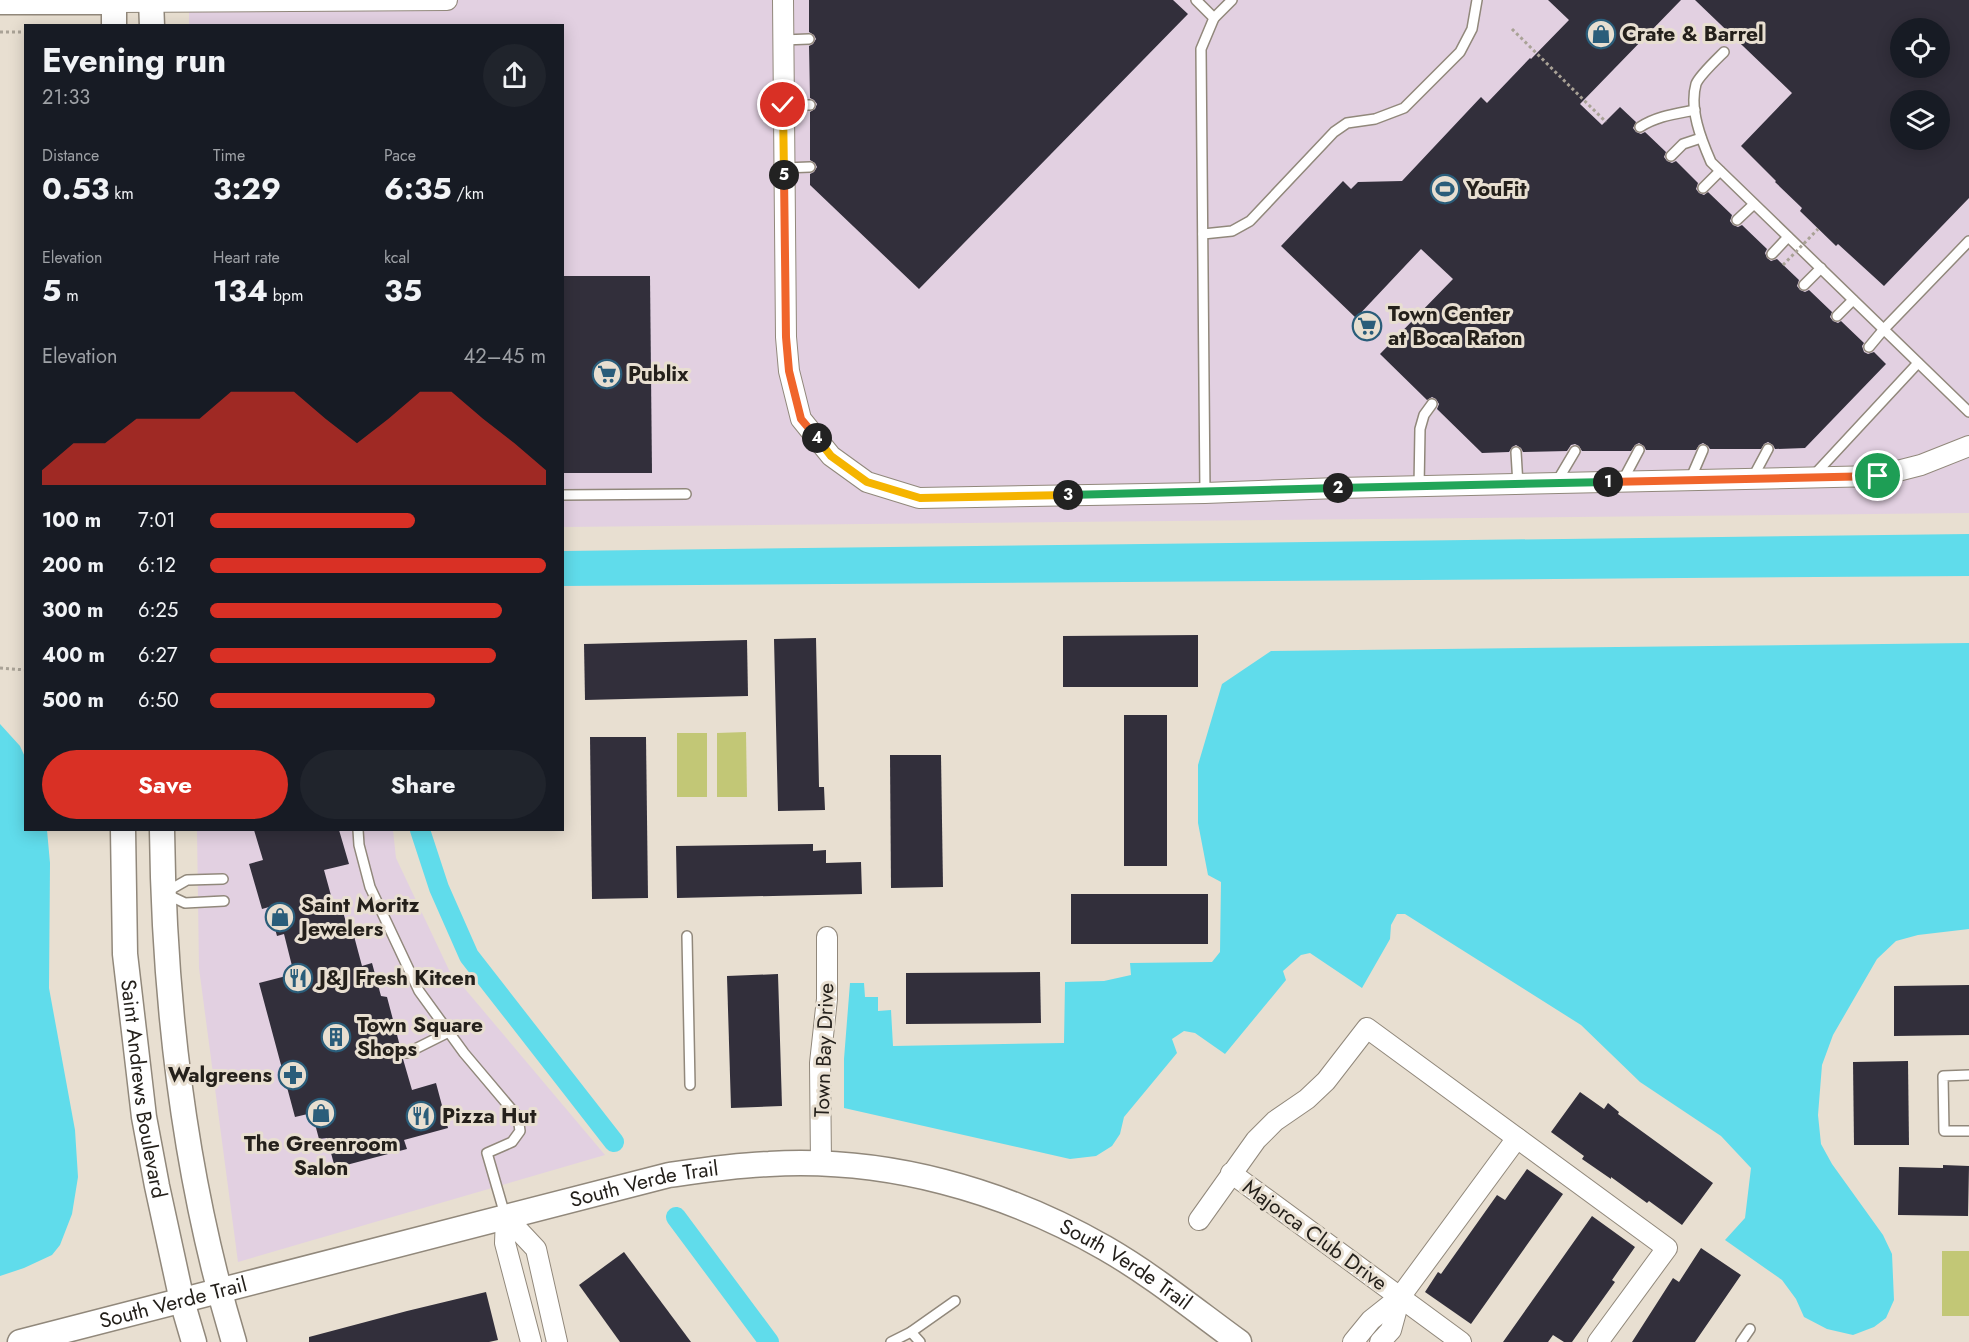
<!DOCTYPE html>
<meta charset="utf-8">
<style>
:root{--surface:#171b24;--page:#20242c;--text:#f1f3f6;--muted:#9ea1a6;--accent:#d93025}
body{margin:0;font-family:Jost,sans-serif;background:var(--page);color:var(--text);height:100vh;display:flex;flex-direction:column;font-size:22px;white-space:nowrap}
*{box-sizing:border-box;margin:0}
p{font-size:20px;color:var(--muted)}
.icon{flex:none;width:33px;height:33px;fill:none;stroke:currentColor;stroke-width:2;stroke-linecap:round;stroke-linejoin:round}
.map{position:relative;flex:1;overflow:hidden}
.panel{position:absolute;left:24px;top:24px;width:540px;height:807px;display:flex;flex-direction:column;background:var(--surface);border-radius:0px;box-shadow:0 3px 15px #0003}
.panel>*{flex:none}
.controls{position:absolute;left:1890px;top:18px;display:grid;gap:12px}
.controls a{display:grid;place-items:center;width:60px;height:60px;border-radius:50%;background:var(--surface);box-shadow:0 3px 15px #0003;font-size:30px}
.pin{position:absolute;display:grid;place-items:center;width:51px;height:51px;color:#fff;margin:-26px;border:3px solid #fff;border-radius:50%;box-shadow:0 2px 6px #0007}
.km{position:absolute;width:30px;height:30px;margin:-15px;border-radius:50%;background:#222;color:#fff;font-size:16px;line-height:30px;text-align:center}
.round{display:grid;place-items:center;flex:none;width:63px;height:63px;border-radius:32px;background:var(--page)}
.head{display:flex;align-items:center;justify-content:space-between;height:102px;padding:0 18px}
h1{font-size:33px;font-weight:700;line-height:45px}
.metrics{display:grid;grid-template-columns:repeat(3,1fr);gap:9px;height:102px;padding:6px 18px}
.metrics div{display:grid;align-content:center}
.metrics b{font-size:30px;font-weight:700}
.metrics small{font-size:16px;font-weight:400}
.metrics p{font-size:16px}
.chart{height:168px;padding:12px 18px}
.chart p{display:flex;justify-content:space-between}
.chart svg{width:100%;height:108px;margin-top:6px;fill:var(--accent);opacity:.7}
.primary-button{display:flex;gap:12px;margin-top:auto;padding:12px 18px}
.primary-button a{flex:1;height:69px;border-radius:36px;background:var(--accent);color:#fff;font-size:24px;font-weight:700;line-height:69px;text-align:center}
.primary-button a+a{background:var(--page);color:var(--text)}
ul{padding:0 18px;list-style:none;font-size:20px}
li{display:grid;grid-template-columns:96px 72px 1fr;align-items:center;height:45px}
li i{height:15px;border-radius:8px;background:var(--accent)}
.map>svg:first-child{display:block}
.commercial{fill:#e2d0e1;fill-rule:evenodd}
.green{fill:#c2c776}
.water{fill:#60dceb}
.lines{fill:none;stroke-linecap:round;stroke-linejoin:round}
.canal{stroke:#60dceb;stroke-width:20}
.building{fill:#322f3b;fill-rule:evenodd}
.service-casing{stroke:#91887b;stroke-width:12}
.minor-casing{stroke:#91887b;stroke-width:22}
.tertiary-casing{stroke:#91887b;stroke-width:27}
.path{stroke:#a9a296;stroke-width:3;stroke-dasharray:3 3;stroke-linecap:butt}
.service{stroke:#fff;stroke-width:9}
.minor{stroke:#fff;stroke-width:20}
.tertiary{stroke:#fff;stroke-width:24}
.path-bridge{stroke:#a9a296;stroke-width:3;stroke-dasharray:3 3;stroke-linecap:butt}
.split-1-casing{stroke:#fff;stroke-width:12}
.split-2-casing{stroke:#fff;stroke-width:12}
.split-3-casing{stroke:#fff;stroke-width:12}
.split-4-casing{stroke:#fff;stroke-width:12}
.split-5-casing{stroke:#fff;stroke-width:12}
.split-6-casing{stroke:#fff;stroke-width:12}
.split-1{stroke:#f0652b;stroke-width:8}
.split-2{stroke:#22a559;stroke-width:8}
.split-3{stroke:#22a559;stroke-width:8}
.split-4{stroke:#f5b400;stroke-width:8}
.split-5{stroke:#f0652b;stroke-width:8}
.split-6{stroke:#f5b400;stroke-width:8}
.labels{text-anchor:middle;stroke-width:6;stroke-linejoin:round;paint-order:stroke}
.poi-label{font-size:21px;font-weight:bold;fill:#24201b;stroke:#e8dfd1;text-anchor:start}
.street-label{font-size:21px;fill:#24201b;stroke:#e8dfd1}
</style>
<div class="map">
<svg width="1969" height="1342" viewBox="0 0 1969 1342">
<rect width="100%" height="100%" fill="#e8dfd1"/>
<g class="commercial">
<path d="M 189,0 L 1969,0 L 1969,513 L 563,527 L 562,26 L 189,26 ZM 1900,28 L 1940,28 L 1940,68 L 1900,68 ZM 1900,100 L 1940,100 L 1940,140 L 1900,140 Z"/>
<path d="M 197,830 L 393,830 L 396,858 L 449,970 L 605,1155 L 238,1262 L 199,968 Z"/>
</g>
<g class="green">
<path d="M 746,732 L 747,797 L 717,797 L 717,733 Z"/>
<rect x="677" y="733" width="30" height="64"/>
<rect x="1942" y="1251" width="27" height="65"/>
</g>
<g class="water">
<path d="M 1969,534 L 1969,576 L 562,586 L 563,551 Z"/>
<path d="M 1969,643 L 1969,929 L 1918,935 L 1896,941 L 1877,959 L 1833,1035 L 1822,1065 L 1818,1115 L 1821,1144 L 1832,1164 L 1883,1235 L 1892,1254 L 1894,1300 L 1886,1318 L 1874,1327 L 1853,1335 L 1827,1329 L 1804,1317 L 1796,1299 L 1782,1280 L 1725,1240 L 1745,1218 L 1751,1168 L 1721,1136 L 1640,1082 L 1581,1025 L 1405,914 L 1397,914 L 1391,925 L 1390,939 L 1362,988 L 1310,953 L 1301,955 L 1283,971 L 1286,980 L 1225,1054 L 1195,1033 L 1184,1031 L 1172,1039 L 1177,1053 L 1124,1117 L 1120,1134 L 1112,1146 L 1096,1156 L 1070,1159 L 844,1108 L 844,1059 L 850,983 L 864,983 L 865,997 L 878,997 L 878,1011 L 891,1010 L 893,1046 L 1064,1043 L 1065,982 L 1104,981 L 1131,975 L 1130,963 L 1212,962 L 1220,952 L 1221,882 L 1208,875 L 1198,823 L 1198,765 L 1222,684 L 1271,651 Z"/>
<path d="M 0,724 L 20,746 L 25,757 L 26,830 L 47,830 L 50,863 L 49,988 L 75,1130 L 78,1177 L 72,1214 L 60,1245 L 52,1255 L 24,1268 L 0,1276 Z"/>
</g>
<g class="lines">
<g class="canal">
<path d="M 420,830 L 439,888 L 469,956 L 614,1142"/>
<path d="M 676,1217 L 769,1342"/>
</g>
</g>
<g class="building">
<path d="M 809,0 L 1173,0 L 1188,14 L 919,289 L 810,185 L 810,174 L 814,172 L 817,167 L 815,163 L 810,160 L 810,112 L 815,109 L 817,104 L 814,100 L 810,98 L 809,46 L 813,44 L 816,39 L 814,35 L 809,32 Z"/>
<path d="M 1548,0 L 1681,0 L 1580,104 L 1602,125 L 1620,107 L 1636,122 L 1633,128 L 1636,132 L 1641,134 L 1645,132 L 1666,152 L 1664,157 L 1667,161 L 1672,163 L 1676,161 L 1698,183 L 1696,189 L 1699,193 L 1704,195 L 1708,192 L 1732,215 L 1730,221 L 1733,225 L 1738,227 L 1742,225 L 1767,249 L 1765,253 L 1767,258 L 1771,261 L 1777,259 L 1799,280 L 1797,286 L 1800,290 L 1805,292 L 1809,290 L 1832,312 L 1830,317 L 1833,321 L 1838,323 L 1841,321 L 1864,343 L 1862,346 L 1864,352 L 1868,354 L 1874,352 L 1886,364 L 1805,448 L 1775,449 L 1773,445 L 1768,442 L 1764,444 L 1761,449 L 1710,449 L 1708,446 L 1703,443 L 1699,445 L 1696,450 L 1646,450 L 1644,446 L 1639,443 L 1635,445 L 1631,451 L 1582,451 L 1579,446 L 1575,444 L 1571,445 L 1567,451 L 1523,452 L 1521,448 L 1516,445 L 1512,447 L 1509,452 L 1482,453 L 1437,409 L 1439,404 L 1436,399 L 1432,397 L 1427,400 L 1380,354 L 1453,279 L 1421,249 L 1356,318 L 1281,246 L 1343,181 L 1351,189 L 1358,182 L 1402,181 L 1481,97 L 1487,103 L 1530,58 L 1531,59 L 1569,20 Z"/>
<path d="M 1695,0 L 1969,0 L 1969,198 L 1884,286 L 1838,244 L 1836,246 L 1800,211 L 1802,208 L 1775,182 L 1776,181 L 1741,146 L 1792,93 ZM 1900,28 L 1940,28 L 1940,68 L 1900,68 ZM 1900,100 L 1940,100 L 1940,140 L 1900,140 Z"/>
<path d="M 562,276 L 650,276 L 652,473 L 562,473 Z"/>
<path d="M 1198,635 L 1198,687 L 1063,687 L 1063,636 Z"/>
<path d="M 816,638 L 819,787 L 824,787 L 825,810 L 778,811 L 774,639 Z"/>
<path d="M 747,640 L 748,696 L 585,700 L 584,644 Z"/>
<rect x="1124" y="715" width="43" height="151"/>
<path d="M 590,737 L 646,737 L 648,898 L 592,899 Z"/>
<path d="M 890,755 L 941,755 L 943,887 L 891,888 Z"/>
<path d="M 254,830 L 339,830 L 349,864 L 324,870 L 335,910 L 342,908 L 350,937 L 354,936 L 362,966 L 372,963 L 381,996 L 387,997 L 401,1050 L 401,1055 L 403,1059 L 412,1090 L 436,1083 L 448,1128 L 404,1140 L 407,1149 L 335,1168 L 327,1138 L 319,1139 L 312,1113 L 295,1117 L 259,983 L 294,974 L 284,934 L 277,936 L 269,907 L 262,909 L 249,864 L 263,860 Z"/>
<path d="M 813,844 L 813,851 L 826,850 L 826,863 L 861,862 L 862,894 L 677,898 L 676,846 Z"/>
<rect x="1071" y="894" width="137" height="50"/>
<path d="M 1040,972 L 1041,1023 L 906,1024 L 906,973 Z"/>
<path d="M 778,974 L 782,1106 L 731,1108 L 727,976 Z"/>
<path d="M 1969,985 L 1969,1035 L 1894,1036 L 1894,986 Z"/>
<path d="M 1908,1061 L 1909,1145 L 1854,1145 L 1853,1062 Z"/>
<path d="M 1580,1092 L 1604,1109 L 1608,1103 L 1619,1112 L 1618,1114 L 1713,1183 L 1682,1225 L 1649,1201 L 1647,1203 L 1611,1177 L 1611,1179 L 1582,1159 L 1584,1156 L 1551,1132 Z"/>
<path d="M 1943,1165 L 1969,1166 L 1968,1216 L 1898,1215 L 1899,1167 L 1943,1168 Z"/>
<path d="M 1527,1169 L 1563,1194 L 1471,1324 L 1425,1292 L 1438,1272 L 1441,1274 L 1497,1195 L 1505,1200 Z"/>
<path d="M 1592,1216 L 1635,1247 L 1612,1280 L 1615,1282 L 1572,1342 L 1564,1342 L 1553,1335 L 1548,1342 L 1503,1342 Z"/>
<path d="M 1701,1248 L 1741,1275 L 1695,1342 L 1632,1342 L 1673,1278 L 1679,1282 Z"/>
<path d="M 624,1252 L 691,1342 L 620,1342 L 579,1285 Z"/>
<path d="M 486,1292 L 498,1340 L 489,1342 L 309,1342 L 309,1337 L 407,1311 Z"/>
</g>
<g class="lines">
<g class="service-casing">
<g id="service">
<path d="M 1196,0 L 1214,18 L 1232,0"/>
<path d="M 783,40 L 809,39"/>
<path d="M 1724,52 C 1717,59 1699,76 1696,84 C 1689,109 1701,139 1711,162 L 1969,412"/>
<path d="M 783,105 L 810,105"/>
<path d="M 1640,127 C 1657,116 1675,114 1695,110"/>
<path d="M 1671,156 L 1683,144 L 1701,138"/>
<path d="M 784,168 L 810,167"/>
<path d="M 1703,188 L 1720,171"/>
<path d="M 1737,220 L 1754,204"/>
<path d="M 1203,234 L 1232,231 L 1250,221 L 1334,132 L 1347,123 L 1375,119 L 1404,108 L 1460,52 L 1472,29 L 1477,0"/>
<path d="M 1772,254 L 1788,237"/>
<path d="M 1804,285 L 1821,268"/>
<path d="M 1837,316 L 1853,300"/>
<path d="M 1869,347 L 1884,329 L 1969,241"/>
<path d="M 1516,452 L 1518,485"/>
<path d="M 1814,475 L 1918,363"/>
<path d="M 1752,479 L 1768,449"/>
<path d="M 1690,480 L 1703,450"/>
<path d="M 1622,482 L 1639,450"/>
<path d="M 1556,483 L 1575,451"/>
<path d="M 1419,487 L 1420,429 L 1424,415 L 1432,404"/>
<path d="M 1205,493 L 1201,49 L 1214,18"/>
<path d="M 562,495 L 686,494"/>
<path d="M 358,830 L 359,845 L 370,887 L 419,991 L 464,1053 L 518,1117 L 520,1131 L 512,1142 L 487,1153 L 505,1215"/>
<path d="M 166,892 L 187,880 L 223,879"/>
<path d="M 166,894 L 185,903 L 224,901"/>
<path d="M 687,936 L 690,1085"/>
<path d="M 407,1053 L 449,1032"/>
<path d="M 1969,1075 L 1943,1076 L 1944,1131 L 1969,1131"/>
<path d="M 911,1332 L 920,1342"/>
<path d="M 891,1342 L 911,1332 L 955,1301"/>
<path d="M 1741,1342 L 1750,1329"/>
</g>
</g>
<g class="minor-casing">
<g id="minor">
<path d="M 783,0 L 786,337 L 789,371 L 801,419 L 831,456 L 867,482 L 919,498 L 1205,493 L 1338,488 L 1878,476 L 1921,465 L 1969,446"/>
<path d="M 114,2 L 447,0"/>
<path d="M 821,1164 L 820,1063 L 827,999 L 827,937"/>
<path d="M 1231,1173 L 1461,1342"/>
<path d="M 506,1217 L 536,1249 L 557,1342"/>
<path d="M 506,1217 L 505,1243 L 531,1342"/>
<path d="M 1199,1220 L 1256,1140 L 1275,1121 L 1307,1099 L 1326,1081 L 1367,1028 L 1667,1248 L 1598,1342"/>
<path d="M 1353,1342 L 1371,1320 L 1400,1297 L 1517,1138"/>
<path d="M 1380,1342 L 1391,1330 L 1400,1297"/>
</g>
</g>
<g class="tertiary-casing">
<g id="tertiary">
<path d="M 114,0 L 114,26"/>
<path d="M 151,0 L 152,26"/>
<path d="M 0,2 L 114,2"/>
<path id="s1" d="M 123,830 L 125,954 L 144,1117 L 157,1186 L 182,1301 L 194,1342"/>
<path d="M 162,830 C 164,1002 184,1176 234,1342"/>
<path id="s2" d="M 20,1342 L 669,1175 C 703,1170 735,1165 769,1164 C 886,1157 1004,1190 1105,1248 C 1152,1275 1195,1310 1239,1342"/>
</g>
</g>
<g class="path">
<path d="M 1512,29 L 1606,122"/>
<path d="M 0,32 L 26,32"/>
<path d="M 0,668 L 26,670"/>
</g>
<use href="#service" class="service"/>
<use href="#minor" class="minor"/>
<use href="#tertiary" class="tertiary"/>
<path class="path-bridge" d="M 1783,265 L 1818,229"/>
</g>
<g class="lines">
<g class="split-1-casing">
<path id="split-1" d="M 1608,482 L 1878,476"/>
</g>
<g class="split-2-casing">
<path id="split-2" d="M 1338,488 L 1608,482"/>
</g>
<g class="split-3-casing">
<path id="split-3" d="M 1068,495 L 1338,488"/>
</g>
<g class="split-4-casing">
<path id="split-4" d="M 817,438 L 831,456 L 867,482 L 920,498 L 1068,495"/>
</g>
<g class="split-5-casing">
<path id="split-5" d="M 784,175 L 786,337 L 789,371 L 801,419 L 817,438"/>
</g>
<g class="split-6-casing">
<path id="split-6" d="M 783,105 L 784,175"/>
</g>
<use href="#split-1" class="split-1"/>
<use href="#split-2" class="split-2"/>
<use href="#split-3" class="split-3"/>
<use href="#split-4" class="split-4"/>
<use href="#split-5" class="split-5"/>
<use href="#split-6" class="split-6"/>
</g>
<defs>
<g id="shop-ring" transform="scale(1.5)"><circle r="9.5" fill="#e8dfd1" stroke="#2a5d7a" stroke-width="1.5"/><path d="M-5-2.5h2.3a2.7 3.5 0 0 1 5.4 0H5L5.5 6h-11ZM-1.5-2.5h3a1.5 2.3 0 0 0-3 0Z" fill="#2a5d7a"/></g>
<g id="stadium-ring" transform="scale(1.5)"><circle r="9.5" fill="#e8dfd1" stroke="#2a5d7a" stroke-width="1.5"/><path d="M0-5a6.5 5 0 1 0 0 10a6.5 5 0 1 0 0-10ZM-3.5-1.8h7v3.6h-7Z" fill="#2a5d7a"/></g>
<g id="supermarket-ring" transform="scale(1.5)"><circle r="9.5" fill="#e8dfd1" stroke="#2a5d7a" stroke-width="1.5"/><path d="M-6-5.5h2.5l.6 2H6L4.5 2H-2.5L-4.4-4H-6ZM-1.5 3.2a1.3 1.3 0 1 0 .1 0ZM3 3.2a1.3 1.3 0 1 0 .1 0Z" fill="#2a5d7a"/></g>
<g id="restaurant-ring" transform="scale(1.5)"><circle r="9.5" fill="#e8dfd1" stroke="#2a5d7a" stroke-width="1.5"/><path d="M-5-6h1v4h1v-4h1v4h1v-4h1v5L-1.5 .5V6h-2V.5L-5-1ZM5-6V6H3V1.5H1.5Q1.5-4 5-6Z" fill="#2a5d7a"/></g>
<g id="building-ring" transform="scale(1.5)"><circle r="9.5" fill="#e8dfd1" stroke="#2a5d7a" stroke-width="1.5"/><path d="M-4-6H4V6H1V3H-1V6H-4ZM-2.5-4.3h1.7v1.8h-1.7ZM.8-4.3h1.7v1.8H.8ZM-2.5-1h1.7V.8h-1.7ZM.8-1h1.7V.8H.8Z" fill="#2a5d7a"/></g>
<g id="pharmacy-ring" transform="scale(1.5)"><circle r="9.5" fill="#e8dfd1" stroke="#2a5d7a" stroke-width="1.5"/><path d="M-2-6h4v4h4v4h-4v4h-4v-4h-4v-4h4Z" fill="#2a5d7a"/></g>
</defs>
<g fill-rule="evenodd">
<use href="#shop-ring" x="1601" y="34"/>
<use href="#stadium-ring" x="1445" y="189"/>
<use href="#supermarket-ring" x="1367" y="326"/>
<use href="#supermarket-ring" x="607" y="374"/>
<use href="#shop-ring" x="280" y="917"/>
<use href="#restaurant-ring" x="298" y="978"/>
<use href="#building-ring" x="336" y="1037"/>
<use href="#pharmacy-ring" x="293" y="1075"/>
<use href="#shop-ring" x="321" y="1113"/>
<use href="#restaurant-ring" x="421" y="1116"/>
</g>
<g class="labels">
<g class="poi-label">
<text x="1622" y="41">Crate &amp; Barrel</text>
<text x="1466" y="196">YouFit</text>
<text x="1388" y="321">Town Center<tspan x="1388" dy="24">at Boca Raton</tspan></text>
<text x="628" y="381">Publix</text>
<text x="301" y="912">Saint Moritz<tspan x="301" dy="24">Jewelers</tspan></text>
<text x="319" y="985">J&amp;J Fresh Kitcen</text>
<text x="357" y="1032">Town Square<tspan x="357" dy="24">Shops</tspan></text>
<text x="272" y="1082" text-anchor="end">Walgreens</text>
<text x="442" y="1123">Pizza Hut</text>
<text x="321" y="1151" text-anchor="middle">The Greenroom<tspan x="321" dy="24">Salon</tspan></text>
</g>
<g class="street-label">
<text transform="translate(824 1050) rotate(-88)" y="7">Town Bay Drive</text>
<text dy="7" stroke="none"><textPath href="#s1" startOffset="260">Saint Andrews Boulevard</textPath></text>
<text dy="7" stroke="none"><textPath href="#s2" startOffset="644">South Verde Trail</textPath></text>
<text transform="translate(1315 1235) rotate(36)" y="7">Majorca Club Drive</text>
<text dy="7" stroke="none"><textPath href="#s2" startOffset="1148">South Verde Trail</textPath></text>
<text dy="7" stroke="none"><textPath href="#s2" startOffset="158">South Verde Trail</textPath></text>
</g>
</g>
</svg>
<div class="controls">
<a><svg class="icon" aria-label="locate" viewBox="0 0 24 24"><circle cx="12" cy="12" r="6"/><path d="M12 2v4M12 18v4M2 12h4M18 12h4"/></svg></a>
<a><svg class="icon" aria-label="layers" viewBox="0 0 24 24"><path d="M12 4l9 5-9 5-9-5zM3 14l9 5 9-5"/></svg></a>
</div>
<div class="pin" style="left:1878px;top:476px;background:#1e9e55"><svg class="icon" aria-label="arrive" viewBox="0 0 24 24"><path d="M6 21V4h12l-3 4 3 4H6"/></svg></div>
<div class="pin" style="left:783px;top:105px;background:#d93025"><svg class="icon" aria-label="check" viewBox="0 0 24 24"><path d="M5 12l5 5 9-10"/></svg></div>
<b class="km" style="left:1608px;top:482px">1</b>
<b class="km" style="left:1338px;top:488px">2</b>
<b class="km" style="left:1068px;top:495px">3</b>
<b class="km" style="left:817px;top:438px">4</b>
<b class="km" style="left:784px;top:175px">5</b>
<section class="panel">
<div class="head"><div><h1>Evening run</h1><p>21:33</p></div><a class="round"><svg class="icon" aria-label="share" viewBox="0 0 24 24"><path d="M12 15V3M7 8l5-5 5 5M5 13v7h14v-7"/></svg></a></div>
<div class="metrics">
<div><p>Distance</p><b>0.53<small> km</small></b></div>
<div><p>Time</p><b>3:29</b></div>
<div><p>Pace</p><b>6:35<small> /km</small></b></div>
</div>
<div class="metrics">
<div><p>Elevation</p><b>5<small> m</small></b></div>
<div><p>Heart rate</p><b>134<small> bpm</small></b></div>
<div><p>kcal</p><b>35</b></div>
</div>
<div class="chart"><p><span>Elevation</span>42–45 m</p>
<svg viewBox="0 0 160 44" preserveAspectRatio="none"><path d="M0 44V38L10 27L20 27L30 17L40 17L50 17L60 6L70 6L80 6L90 17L100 27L110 17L120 6L130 6L140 17L150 27L160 38V44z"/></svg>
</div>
<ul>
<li><b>100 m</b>7:01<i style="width:61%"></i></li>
<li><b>200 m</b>6:12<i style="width:100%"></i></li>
<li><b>300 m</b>6:25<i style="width:87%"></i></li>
<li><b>400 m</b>6:27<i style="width:85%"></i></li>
<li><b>500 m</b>6:50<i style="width:67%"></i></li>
</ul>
<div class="primary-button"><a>Save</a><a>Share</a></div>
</section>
</div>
